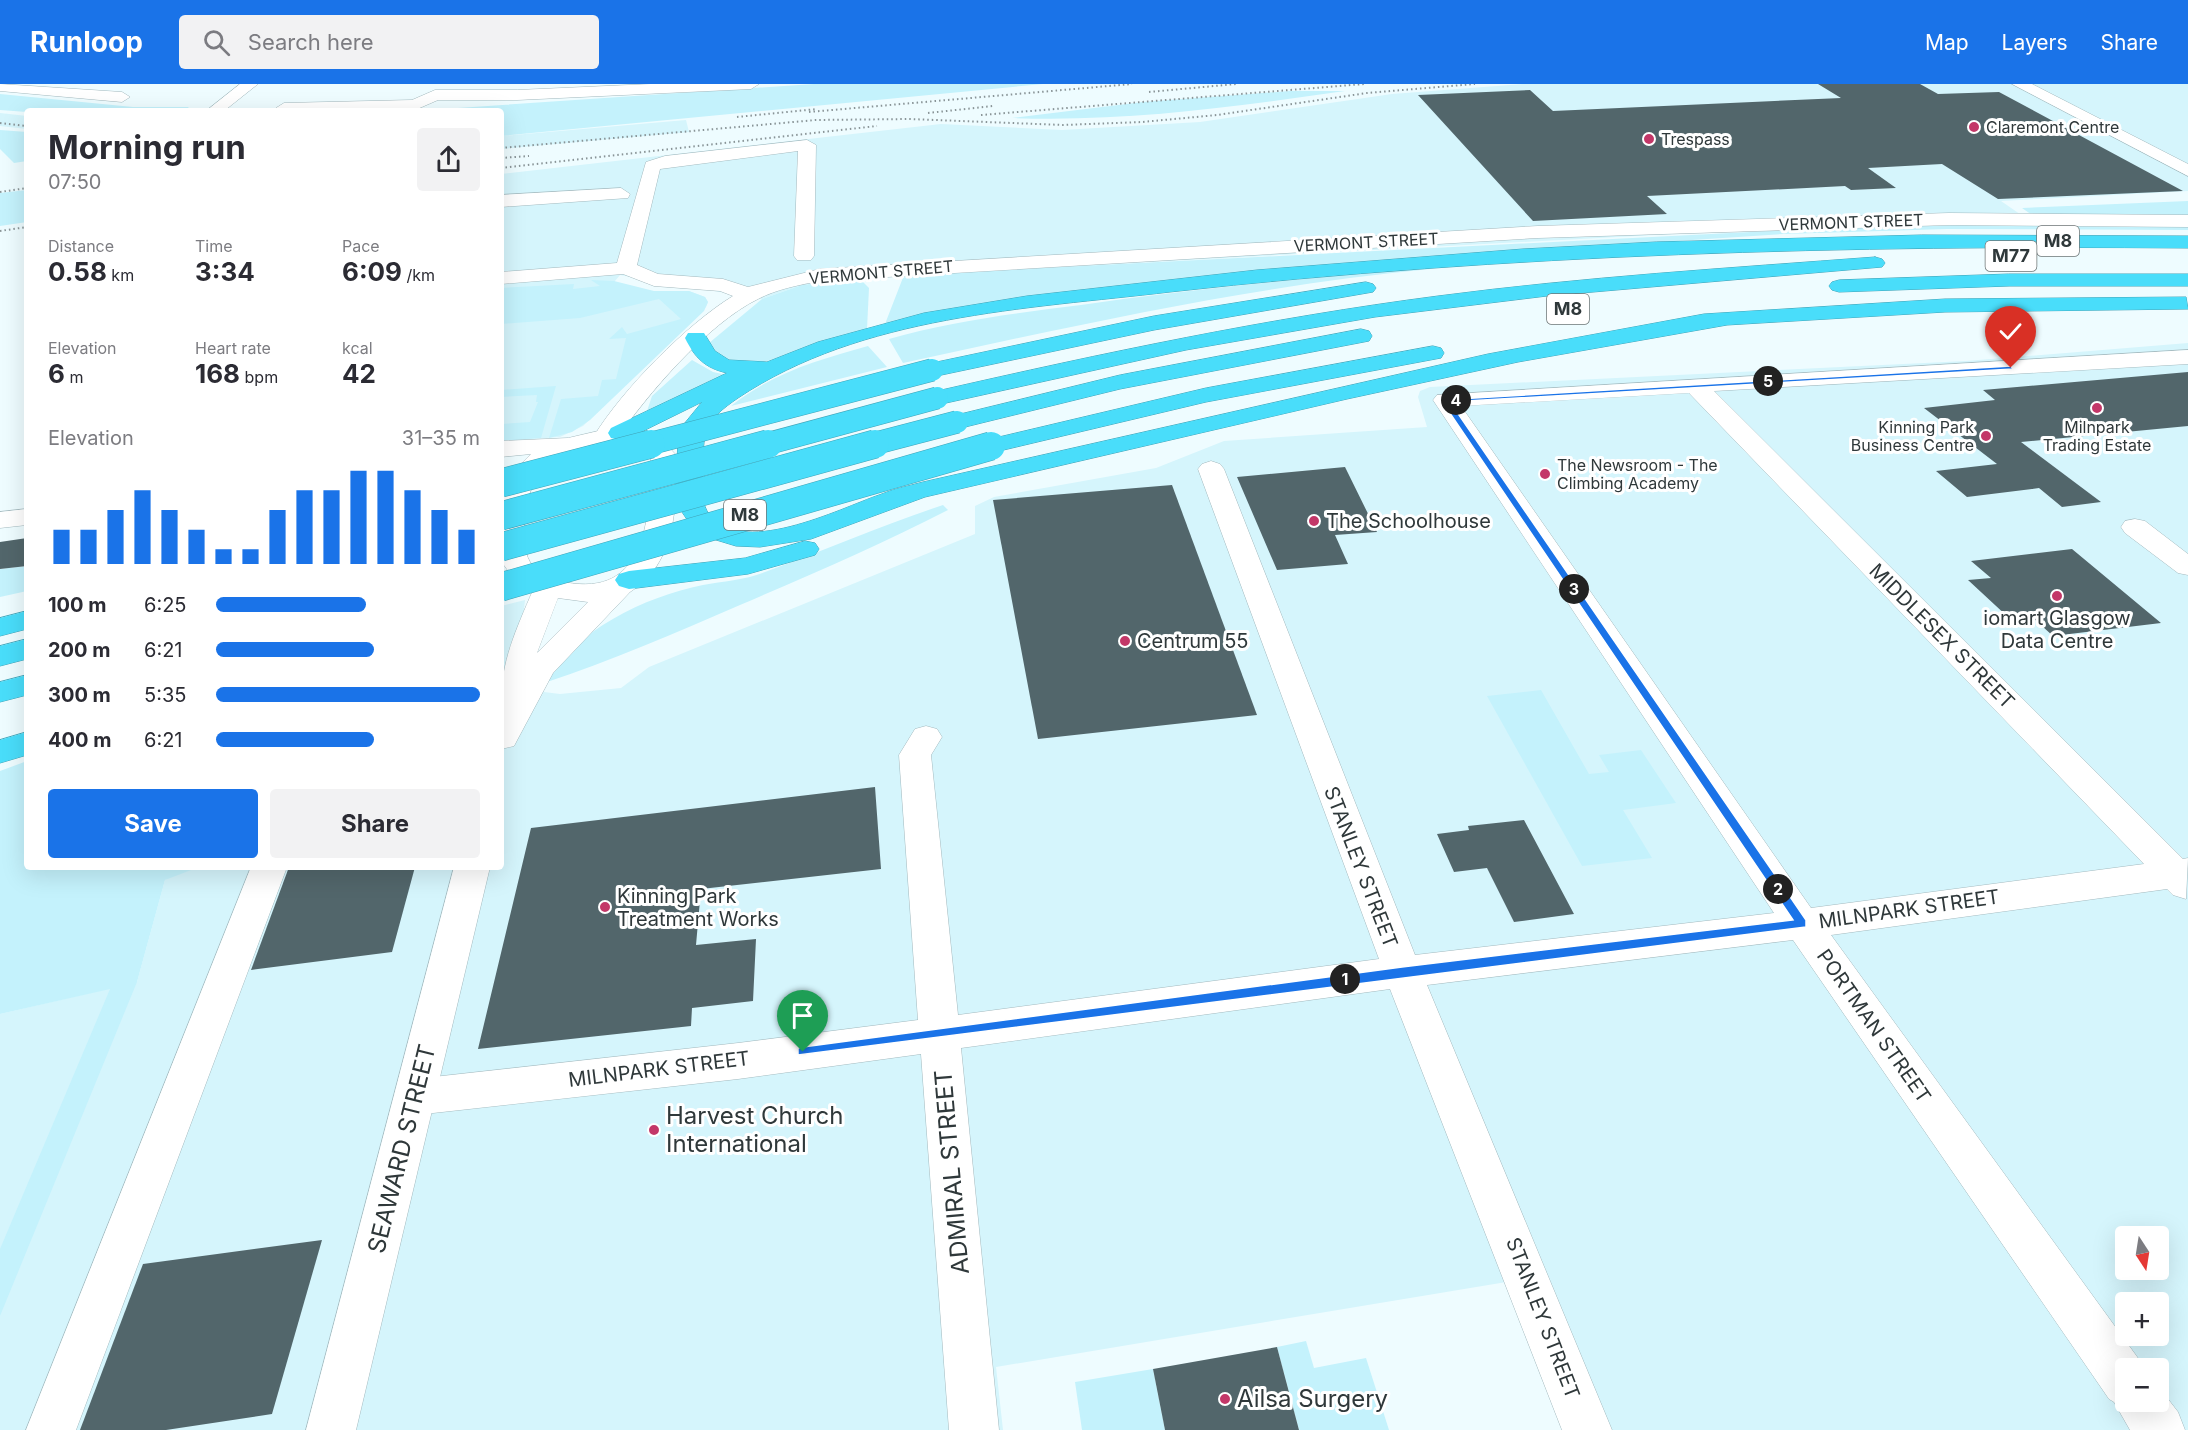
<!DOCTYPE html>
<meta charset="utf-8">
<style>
:root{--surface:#fff;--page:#f2f2f3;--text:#2b2b33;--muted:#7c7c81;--accent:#1a73e8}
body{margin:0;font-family:Inter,sans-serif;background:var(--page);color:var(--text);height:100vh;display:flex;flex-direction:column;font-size:22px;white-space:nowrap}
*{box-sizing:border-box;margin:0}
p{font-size:20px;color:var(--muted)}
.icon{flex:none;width:33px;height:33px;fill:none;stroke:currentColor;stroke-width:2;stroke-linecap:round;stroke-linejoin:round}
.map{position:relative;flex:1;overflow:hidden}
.sheet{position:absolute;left:24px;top:24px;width:480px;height:762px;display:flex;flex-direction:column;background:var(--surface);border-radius:6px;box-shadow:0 6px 24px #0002}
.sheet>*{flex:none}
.needle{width:39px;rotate:168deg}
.fabs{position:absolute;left:2115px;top:1142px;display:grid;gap:12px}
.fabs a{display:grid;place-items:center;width:54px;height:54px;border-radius:6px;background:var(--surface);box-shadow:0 6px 24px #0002;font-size:30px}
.pin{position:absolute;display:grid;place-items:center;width:51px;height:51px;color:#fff;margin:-62px -26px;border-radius:50% 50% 50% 0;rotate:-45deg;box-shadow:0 0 6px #0007}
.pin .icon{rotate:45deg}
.km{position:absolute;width:30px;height:30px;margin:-15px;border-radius:50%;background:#222;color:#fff;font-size:16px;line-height:30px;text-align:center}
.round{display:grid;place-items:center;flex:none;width:63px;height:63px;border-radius:6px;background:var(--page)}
.overview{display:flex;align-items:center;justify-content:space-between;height:102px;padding:0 24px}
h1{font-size:33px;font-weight:700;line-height:45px}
.stats{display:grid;grid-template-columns:repeat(3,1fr);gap:9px;height:102px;padding:6px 24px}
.stats div{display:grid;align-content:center}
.stats b{font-size:26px;font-weight:700}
.stats small{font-size:16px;font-weight:400}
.stats p{font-size:16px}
.chart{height:168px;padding:12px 24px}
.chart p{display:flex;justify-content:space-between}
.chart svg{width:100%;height:108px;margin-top:6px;stroke:var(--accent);stroke-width:6}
.button{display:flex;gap:12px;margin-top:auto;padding:12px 24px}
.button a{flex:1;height:69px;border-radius:6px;background:var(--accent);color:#fff;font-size:24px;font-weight:700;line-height:69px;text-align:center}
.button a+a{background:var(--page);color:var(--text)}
ul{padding:0 24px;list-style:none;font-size:20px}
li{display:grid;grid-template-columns:96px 72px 1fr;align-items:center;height:45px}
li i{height:15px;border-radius:8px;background:var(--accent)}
header{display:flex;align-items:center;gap:36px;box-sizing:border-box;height:84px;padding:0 30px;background:var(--accent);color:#fff}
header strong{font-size:28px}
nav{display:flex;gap:33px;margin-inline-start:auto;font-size:21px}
.search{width:420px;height:54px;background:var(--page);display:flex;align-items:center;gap:15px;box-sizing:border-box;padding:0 21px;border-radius:6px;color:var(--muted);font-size:22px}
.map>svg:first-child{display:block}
.built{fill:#d5f5fc;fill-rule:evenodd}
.green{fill:#c4f2fc}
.building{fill:#52666b}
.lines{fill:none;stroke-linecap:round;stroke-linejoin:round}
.minor-casing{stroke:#a3b9be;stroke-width:1}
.tertiary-casing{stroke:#a3b9be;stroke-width:1}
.motorway-casing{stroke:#40a3b7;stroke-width:1}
.minor{fill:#fff;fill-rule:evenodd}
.tertiary{fill:#fff;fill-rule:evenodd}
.motorway{fill:#49ddfa;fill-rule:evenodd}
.rail{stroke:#899497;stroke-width:2;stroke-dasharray:1.5 3;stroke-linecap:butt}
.motorway-bridge-far1-casing{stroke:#40a3b7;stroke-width:23;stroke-linecap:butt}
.motorway-bridge-casing{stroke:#40a3b7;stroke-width:29;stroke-linecap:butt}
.motorway-bridge-far1{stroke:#49ddfa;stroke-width:22}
.motorway-bridge{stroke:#49ddfa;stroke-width:28}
.route{fill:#1a73e8;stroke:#fff;stroke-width:1.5}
.poi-dot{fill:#c33768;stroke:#fff;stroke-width:2}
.labels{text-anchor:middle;stroke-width:6;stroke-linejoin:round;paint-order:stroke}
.far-poi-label{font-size:16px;fill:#2f383a;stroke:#fff;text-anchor:start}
.far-street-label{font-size:16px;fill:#2f383a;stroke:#fff}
.shield{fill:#fff;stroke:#6d7475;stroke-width:1.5}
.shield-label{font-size:18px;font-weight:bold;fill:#2f383a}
.poi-label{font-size:20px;fill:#2f383a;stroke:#fff;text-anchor:start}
.street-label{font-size:20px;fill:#2f383a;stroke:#fff}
.near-poi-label{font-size:24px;fill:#2f383a;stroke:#fff;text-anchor:start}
.near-street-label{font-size:24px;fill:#2f383a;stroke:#fff}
</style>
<header>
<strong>Runloop</strong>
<div class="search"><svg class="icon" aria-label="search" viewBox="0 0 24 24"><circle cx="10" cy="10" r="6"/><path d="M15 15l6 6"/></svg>Search here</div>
<nav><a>Map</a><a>Layers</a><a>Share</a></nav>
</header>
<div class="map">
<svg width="2188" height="1346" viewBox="0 0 2188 1346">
<rect width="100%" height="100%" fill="#eefcff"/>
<g class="built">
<path d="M 1523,0 L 2188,0 L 2188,107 L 2001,117 L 2030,137 L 1801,143 L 836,195 L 802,201 L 762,215 L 620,191 L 610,203 L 607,212 L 689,207 L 705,213 L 708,218 L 706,223 L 583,342 L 560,353 L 501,357 L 501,90 L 941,40 L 1062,46 L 1200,38 L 1392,10 Z"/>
<path d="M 0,29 L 27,32 L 27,45 L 0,42 Z"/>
<path d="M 686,36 L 689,48 L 501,65 L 501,52 Z"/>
<path d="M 2188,259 L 2188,1346 L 1608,1346 L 1542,1192 L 996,1283 L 1003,1346 L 0,1346 L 0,930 L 137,898 L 165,796 L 187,783 L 501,783 L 501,522 L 525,516 L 519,573 L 544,608 L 560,610 L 621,604 L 649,583 L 975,450 L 975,422 L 994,413 L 1156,384 L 1224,357 L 1427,343 L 1418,313 L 1420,307 L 1430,303 L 1966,277 ZM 2126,1152 L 2158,1152 L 2158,1185 L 2126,1185 ZM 2126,1218 L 2158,1218 L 2158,1251 L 2126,1251 ZM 2126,1284 L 2158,1284 L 2158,1317 L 2126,1317 Z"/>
</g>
<g class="green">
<path d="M 814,0 L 1043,0 L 501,52 L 501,27 L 413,27 Z"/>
<path d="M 1290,7 L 1345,7 C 1234,23 1125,38 1012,34 L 1143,18 Z"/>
<path d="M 0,10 L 133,23 L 189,23 L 184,27 L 27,28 L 0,26 Z"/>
<path d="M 0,46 L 27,48 L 27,77 L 14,79 L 0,65 Z"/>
<path d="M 27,106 L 27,138 L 0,142 L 0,109 Z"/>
<path d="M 2188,117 L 2188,131 L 2032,131 L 2022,124 Z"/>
<path d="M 2034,139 L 2188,140 L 2188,146 L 1947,145 L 1783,150 L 1354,178 L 1264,187 L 885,240 L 904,191 L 1789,146 Z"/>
<path d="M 1429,183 L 1430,185 C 1252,202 1077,241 903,279 L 889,255 C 951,237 1017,229 1081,221 C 1197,204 1313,194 1429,183 Z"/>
<path d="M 859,194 L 869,204 L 867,245 L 764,278 L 720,276 L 709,259 L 762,215 L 802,201 Z"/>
<path d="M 591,196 L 614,197 L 654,207 L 689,207 L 705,213 L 708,218 L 704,227 L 590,336 L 572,348 L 549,354 L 561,315 L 598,312 L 602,296 L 616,295 L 626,254 L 609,255 L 622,243 L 627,250 L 681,235 L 659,215 L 580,234 L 501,240 L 501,204 L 574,200 L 573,205 L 600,202 Z"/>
<path d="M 868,262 L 887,283 L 731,322 C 772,289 818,276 868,262 Z"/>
<path d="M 692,276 L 713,288 L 732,292 L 646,330 L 652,312 Z"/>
<path d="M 556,302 L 541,354 L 501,357 L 501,340 L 530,338 L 538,318 L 536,318 L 537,311 L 501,313 L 501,306 Z"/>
<path d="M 943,421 L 948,426 C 880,461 810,491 740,521 C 675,549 611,577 544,599 C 576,546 644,513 703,501 C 723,497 745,496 765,488 C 825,466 883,441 943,421 Z"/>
<path d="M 27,482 L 27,507 L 0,513 L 0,485 Z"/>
<path d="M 1541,606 L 1589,690 L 1609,688 L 1599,671 L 1641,666 L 1676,719 L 1623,726 L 1652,774 L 1582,782 L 1487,612 Z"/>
<path d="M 27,677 L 27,783 L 199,783 L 165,796 L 137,898 L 0,1232 L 0,1165 L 110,905 L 0,930 L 0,687 Z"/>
<path d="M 1306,1257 L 1314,1284 L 1366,1274 L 1389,1346 L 1299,1346 L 1277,1263 Z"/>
<path d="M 1153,1285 L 1165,1346 L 1082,1346 L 1075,1298 Z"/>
</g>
<g class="building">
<path d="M 1818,0 L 1920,0 L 1938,10 L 1999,8 L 2183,107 L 1998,115 L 1942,80 L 1868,84 L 1896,104 L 1851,106 L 1845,102 L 1647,112 L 1667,130 L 1533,137 L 1418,11 L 1530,6 L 1553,27 L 1841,14 Z"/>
<path d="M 2188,288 L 2188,342 L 2021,358 L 2101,418 L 2062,423 L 2039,404 L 1967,413 L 1936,387 L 1997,380 L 1924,324 L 1995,316 L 1983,306 Z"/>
<path d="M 1345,383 L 1377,448 L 1335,451 L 1348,480 L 1277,486 L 1237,393 Z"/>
<path d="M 1172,401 L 1257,631 L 1038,655 L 993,416 Z"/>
<path d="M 27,454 L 27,482 L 0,485 L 0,458 Z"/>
<path d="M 2072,465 L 2161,539 L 2053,552 L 2031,532 L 2009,534 L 1968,496 L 1991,494 L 1971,477 Z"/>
<path d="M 875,703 L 881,785 L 701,805 L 696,861 L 756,855 L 753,917 L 692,924 L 691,942 L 478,965 L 531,744 Z"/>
<path d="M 1524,736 L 1574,830 L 1514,838 L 1487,784 L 1454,788 L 1437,750 L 1469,746 L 1468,742 Z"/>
<path d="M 289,783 L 415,783 L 392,868 L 251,886 Z"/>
<path d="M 322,1156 L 272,1330 L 166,1346 L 80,1346 L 143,1180 Z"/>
<path d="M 1277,1263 L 1299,1346 L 1165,1346 L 1153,1285 Z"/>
</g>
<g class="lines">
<g class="minor-casing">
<g id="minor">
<path d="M 0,0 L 122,8 L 130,13 L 122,18 L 0,7 Z"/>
<path d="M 651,0 L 759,0 L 751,5 L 517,16 L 438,16 L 415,26 L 278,27 L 276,24 L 284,19 L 412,16 L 435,6 L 517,6 Z"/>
<path d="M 2012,0 L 2032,0 L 2188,80 L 2188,92 Z"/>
<path d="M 807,56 L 816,61 L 814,172 L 811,176 L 797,176 L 794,172 L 798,67 L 660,85 L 637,181 L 658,190 L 723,195 L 748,203 L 820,185 L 1538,142 L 1949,129 L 2188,131 L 2188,143 L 1949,141 L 1538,154 L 820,197 C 799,201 777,205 758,215 C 707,240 647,311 615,357 L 606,359 L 597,357 L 594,352 C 622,306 687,240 733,212 L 720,207 L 654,202 L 623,190 L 501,200 L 501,188 L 617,179 L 646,78 L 665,72 Z"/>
<path d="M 621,104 L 630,110 L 628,114 L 501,123 L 501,111 Z"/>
<path d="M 2188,266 L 2188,280 L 1714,307 L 2183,775 L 2188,774 L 2186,815 L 2173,811 L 2167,805 L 1831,851 L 2143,1281 L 2145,1284 L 2126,1284 L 2126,1317 L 2158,1317 L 2158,1302 L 2178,1328 L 2185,1346 L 2130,1346 L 2114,1318 L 2109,1315 L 1793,856 L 1427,901 L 1612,1346 L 1562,1346 L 1390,905 L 961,964 L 999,1346 L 949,1346 L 921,970 L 738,995 L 415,1031 L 400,1026 L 394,1013 L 400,1000 L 415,995 L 738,959 L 918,936 L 899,671 L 915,645 L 926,642 L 937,645 L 942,653 L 931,671 L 958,931 L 1379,875 L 1198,385 L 1202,380 L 1211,377 L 1220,380 L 1224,385 L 1415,871 L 1774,829 L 1433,316 L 1437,311 ZM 1689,309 L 2144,780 L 1811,824 L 1461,322 Z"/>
<path d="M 2135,435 L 2145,437 L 2188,470 L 2188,491 L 2178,489 L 2125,449 L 2121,443 L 2125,437 Z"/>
<path d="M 251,783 L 287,783 L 76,1346 L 26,1346 Z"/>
</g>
</g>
<g class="tertiary-casing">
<g id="tertiary">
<path d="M 240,0 L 258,0 L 224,27 L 206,27 Z"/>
<path d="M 620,342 L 659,353 L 677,372 C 676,421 677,479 630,508 L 553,589 L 514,662 L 501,665 L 501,628 L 504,621 L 501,620 C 501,577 516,546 533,506 L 514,495 L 501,477 L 503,408 L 515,386 L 531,370 L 501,373 L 501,357 L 568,354 ZM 620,356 L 636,361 L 651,372 C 650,422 650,505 579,500 C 562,499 545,494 533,482 C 524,472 524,456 524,443 C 528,376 561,368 620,356 ZM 558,514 L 588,518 L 537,569 Z"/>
<path d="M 27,425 L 27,441 L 0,444 L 0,428 Z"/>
<path d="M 454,783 L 490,783 L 356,1346 L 306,1346 Z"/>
</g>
</g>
<g class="motorway-casing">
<g id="motorway">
<path d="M 1922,151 L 2188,152 L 2188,164 C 1848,161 1509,170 1170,208 C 1026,225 862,231 738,314 C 706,336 703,345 703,382 C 702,397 700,414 707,427 C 737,477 841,424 879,411 C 893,405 908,402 923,398 L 1488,270 L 1704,230 L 1945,215 L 2186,213 L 2188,225 L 1945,228 L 1727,241 L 1518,278 L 1347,315 L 925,413 L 811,455 L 760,463 L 736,462 L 703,452 L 694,446 L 680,425 L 676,406 L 678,354 L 684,340 L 702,318 L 629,354 L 620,356 L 611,354 L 608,349 L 611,344 L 727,289 C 705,284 695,274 685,254 L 688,249 L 704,249 L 715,267 L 729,276 L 767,278 L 818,258 L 924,229 L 1027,212 L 1257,186 L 1523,165 L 1656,158 Z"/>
<path d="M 1875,173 L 1882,175 L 1885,179 L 1882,183 L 1547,212 L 1375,233 L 1186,266 L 937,321 L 929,319 L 925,314 L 929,309 L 937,307 C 1103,269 1269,234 1438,212 C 1583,193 1729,184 1875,173 Z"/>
<path d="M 2009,190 L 2188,190 L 2188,202 L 2009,202 L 1839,208 L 1832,206 L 1829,202 L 1832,198 L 1839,196 Z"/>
<path d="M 1366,198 L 1373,200 L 1376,204 L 1373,208 L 1154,246 L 932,293 L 924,291 L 921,286 L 924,281 L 932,279 L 1154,232 Z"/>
<path d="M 1361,245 L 1369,247 L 1372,252 L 1369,257 L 1120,305 L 957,345 L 948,343 L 945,338 L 948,333 L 1120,291 Z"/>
<path d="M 1433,262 L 1441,264 L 1444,269 L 1441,274 L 1206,318 L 991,369 L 982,367 L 979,362 L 982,357 L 1206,304 Z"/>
<path d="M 805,457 L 815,459 L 819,465 L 815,471 L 748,490 L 629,505 L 619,502 L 615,496 L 619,490 L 629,487 L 745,474 Z"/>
<path d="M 27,527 L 27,545 L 0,552 L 0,534 Z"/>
<path d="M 27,555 L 27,575 L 0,582 L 0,562 Z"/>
<path d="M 27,591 L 27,611 L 0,618 L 0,598 Z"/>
<path d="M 27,648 L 27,671 L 0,679 L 0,656 Z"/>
</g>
</g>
<use href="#minor" class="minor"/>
<use href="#tertiary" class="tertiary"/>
<use href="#motorway" class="motorway"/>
<g class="rail">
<path d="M 1149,8 L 1236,0"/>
<path d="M 809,28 L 1132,0"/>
<path d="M 928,29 L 993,22"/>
<path d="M 981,31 L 1364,0"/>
<path d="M 737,33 L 817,25"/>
<path d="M 0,39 L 27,42"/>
<path d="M 501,64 L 816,36 L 910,35 L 1063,41 L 1142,38 L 1217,31 L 1367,9 L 1475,0"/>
<path d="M 501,74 L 529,72"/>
<path d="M 501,84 L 877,42"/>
<path d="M 0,108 L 27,104"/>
<path d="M 0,147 L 27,143"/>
</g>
<g class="motorway-bridge-far1-casing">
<g id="motorway-bridge-far1">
<path d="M 645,361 L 932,286"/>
<path d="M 763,361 L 937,314"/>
<path d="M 869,361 L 957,338"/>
</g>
</g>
<g class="motorway-bridge-casing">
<g id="motorway-bridge">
<path d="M 501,399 L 651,360"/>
<path d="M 501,432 L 768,360"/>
<path d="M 501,463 L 875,360"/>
<path d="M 501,503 L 991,362"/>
</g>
</g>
<use href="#motorway-bridge-far1" class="motorway-bridge-far1"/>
<use href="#motorway-bridge" class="motorway-bridge"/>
</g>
<path class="route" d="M 2011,282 L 2013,285 L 1450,318 L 1806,836 L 1806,843 L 798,971 L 798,964 L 803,963 L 1402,883 L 1793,836 L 1441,316 Z"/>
<g class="poi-dot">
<circle cx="1974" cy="43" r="6"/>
<circle cx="1649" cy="55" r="6"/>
<circle cx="2097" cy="324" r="6"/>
<circle cx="1986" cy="352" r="6"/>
<circle cx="1545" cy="390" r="6"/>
<circle cx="1314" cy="437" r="6"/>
<circle cx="2057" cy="512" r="6"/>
<circle cx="1125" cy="557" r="6"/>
<circle cx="605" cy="823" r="6"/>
<circle cx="654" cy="1046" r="6"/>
<circle cx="1225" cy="1315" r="6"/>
</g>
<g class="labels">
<g class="far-poi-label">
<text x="1986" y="49">Claremont Centre</text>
<text x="1661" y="61">Trespass</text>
<text x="1974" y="349" text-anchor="end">Kinning Park<tspan x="1974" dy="18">Business Centre</tspan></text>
<text x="2097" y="349" text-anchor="middle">Milnpark<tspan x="2097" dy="18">Trading Estate</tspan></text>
<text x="1557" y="387">The Newsroom - The<tspan x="1557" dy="18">Climbing Academy</tspan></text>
</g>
<g class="far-street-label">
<text transform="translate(1851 138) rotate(-2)" y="6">VERMONT STREET</text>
<text transform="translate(1366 158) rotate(-3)" y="6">VERMONT STREET</text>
<text transform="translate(881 188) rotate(-5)" y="6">VERMONT STREET</text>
</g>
<g class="shield">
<rect x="2037" y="142" width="42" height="30" rx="4.5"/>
<rect x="1985.5" y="157" width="51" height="30" rx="4.5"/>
<rect x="1547" y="210" width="42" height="30" rx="4.5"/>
<rect x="724" y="416" width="42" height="30" rx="4.5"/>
</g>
<g class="shield-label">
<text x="2058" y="163">M8</text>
<text x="2011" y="178">M77</text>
<text x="1568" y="231">M8</text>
<text x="745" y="437">M8</text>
</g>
<g class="poi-label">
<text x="1326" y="444">The Schoolhouse</text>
<text x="2057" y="541" text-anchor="middle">iomart Glasgow<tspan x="2057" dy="23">Data Centre</tspan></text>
<text x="1137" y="564">Centrum 55</text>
<text x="617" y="819">Kinning Park<tspan x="617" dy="23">Treatment Works</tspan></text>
</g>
<g class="street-label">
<text transform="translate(1942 552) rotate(45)" y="7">MIDDLESEX STREET</text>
<text transform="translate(1361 783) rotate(69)" y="7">STANLEY STREET</text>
<text transform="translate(1909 825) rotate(-8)" y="7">MILNPARK STREET</text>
<text transform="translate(1874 942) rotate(55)" y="7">PORTMAN STREET</text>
<text transform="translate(659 985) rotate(-7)" y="7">MILNPARK STREET</text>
<text transform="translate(1543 1234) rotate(69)" y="7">STANLEY STREET</text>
</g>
<g class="near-poi-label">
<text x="666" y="1040">Harvest Church<tspan x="666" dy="28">International</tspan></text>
<text x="1237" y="1323">Ailsa Surgery</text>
</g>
<g class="near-street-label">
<text transform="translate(402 1065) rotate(-76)" y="8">SEAWARD STREET</text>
<text transform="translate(952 1088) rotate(-95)" y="8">ADMIRAL STREET</text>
</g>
</g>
</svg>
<div class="fabs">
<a><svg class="needle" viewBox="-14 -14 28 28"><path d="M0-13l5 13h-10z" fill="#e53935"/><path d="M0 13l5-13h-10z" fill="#7c7c81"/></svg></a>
<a>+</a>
<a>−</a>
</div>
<div class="pin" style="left:803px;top:968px;background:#1e9e55"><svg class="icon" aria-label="arrive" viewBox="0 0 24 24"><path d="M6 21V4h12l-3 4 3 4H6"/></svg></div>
<div class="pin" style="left:2011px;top:284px;background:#d93025"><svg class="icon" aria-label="check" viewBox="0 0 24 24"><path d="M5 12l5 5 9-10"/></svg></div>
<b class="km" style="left:1345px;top:895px">1</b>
<b class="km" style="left:1778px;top:805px">2</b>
<b class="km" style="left:1574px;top:505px">3</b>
<b class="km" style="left:1456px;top:316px">4</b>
<b class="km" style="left:1768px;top:297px">5</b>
<section class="sheet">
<div class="overview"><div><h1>Morning run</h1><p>07:50</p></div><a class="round"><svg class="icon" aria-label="share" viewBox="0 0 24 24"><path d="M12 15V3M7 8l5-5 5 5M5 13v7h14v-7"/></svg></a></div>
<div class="stats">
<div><p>Distance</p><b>0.58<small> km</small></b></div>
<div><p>Time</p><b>3:34</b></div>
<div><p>Pace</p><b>6:09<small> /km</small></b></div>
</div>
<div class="stats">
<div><p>Elevation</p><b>6<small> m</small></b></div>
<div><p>Heart rate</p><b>168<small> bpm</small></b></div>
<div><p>kcal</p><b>42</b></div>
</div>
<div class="chart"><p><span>Elevation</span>31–35 m</p>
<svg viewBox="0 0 160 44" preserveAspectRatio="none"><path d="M5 44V30M15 44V30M25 44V22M35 44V14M45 44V22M55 44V30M65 44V38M75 44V38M85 44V22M95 44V14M105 44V14M115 44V6M125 44V6M135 44V14M145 44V22M155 44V30"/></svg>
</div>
<ul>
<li><b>100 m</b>6:25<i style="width:57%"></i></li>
<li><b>200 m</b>6:21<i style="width:60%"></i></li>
<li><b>300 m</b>5:35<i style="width:100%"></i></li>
<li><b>400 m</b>6:21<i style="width:60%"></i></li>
</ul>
<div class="button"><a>Save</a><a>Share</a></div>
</section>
</div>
